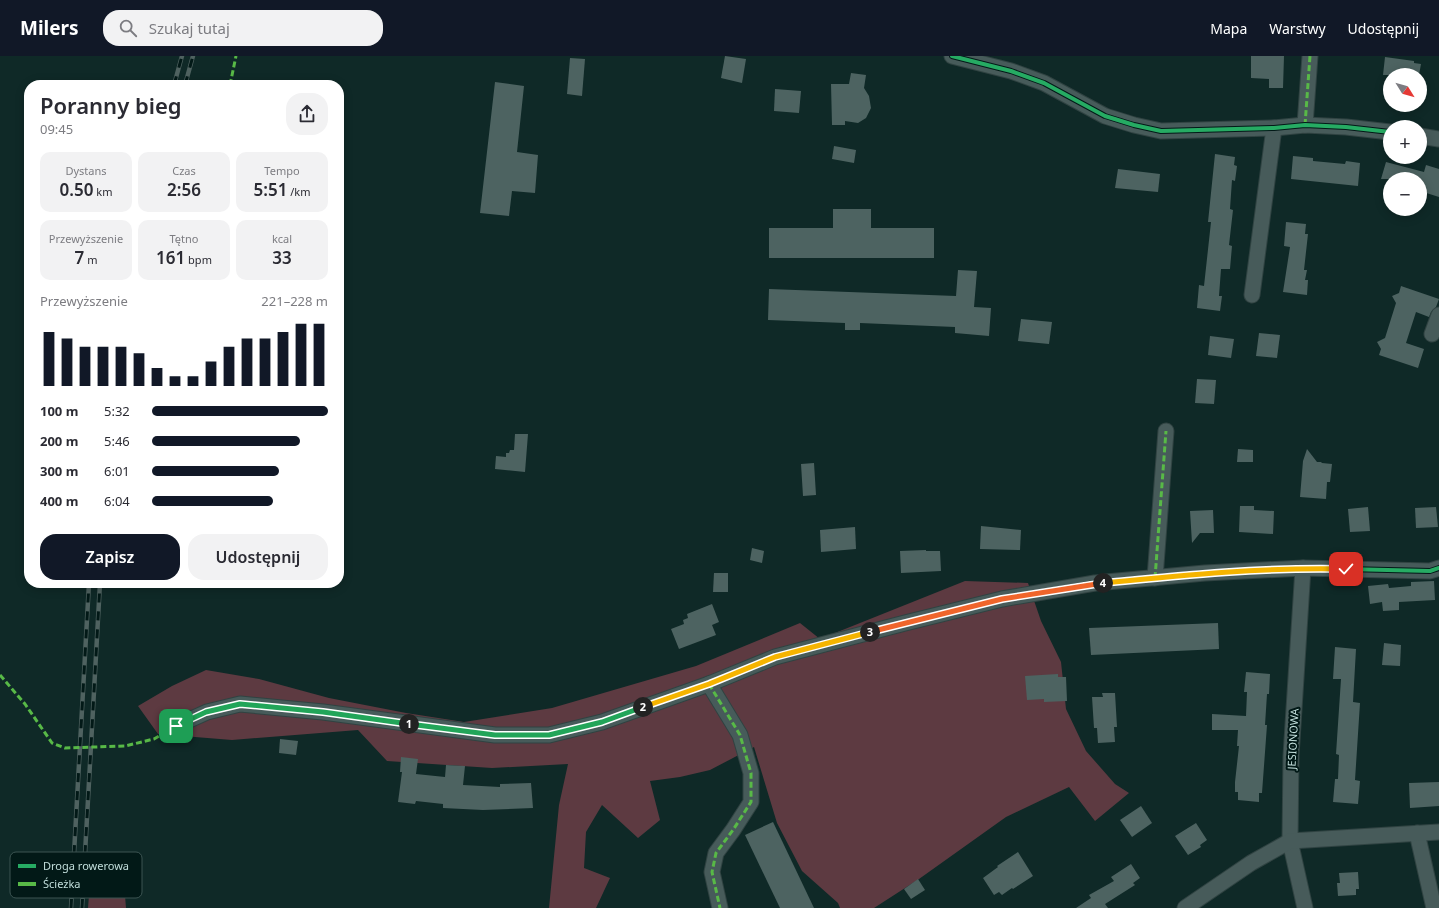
<!DOCTYPE html>
<html lang="pl">
<meta charset="utf-8">
<style>
:root{--surface:#fff;--page:#f2f2f3;--text:#2b2b33;--muted:#7c7c81;--accent:#111827}
body{margin:0;font-family:"Noto Sans",sans-serif;background:var(--page);color:var(--text);height:100vh;display:flex;flex-direction:column;font-size:15px;white-space:nowrap}
*{box-sizing:border-box;margin:0}
p{font-size:13px;color:var(--muted)}
.icon{flex:none;width:22px;height:22px;fill:none;stroke:currentColor;stroke-width:2;stroke-linecap:round;stroke-linejoin:round}
.map{position:relative;flex:1;overflow:hidden}
.sheet{position:absolute;left:24px;top:24px;width:320px;height:508px;display:flex;flex-direction:column;background:var(--surface);border-radius:16px;box-shadow:0 2px 10px #0003}
.sheet>*{flex:none}
.needle{width:26px;rotate:127deg}
.controls{position:absolute;left:1383px;top:12px;display:grid;gap:8px}
.controls a{display:grid;place-items:center;width:44px;height:44px;border-radius:50%;background:var(--surface);box-shadow:0 2px 10px #0003;font-size:20px}
.pin{position:absolute;display:grid;place-items:center;width:34px;height:34px;color:#fff;margin:-17px;border-radius:8px;box-shadow:0 2px 6px #0006}
.km{position:absolute;width:20px;height:20px;margin:-10px;border-radius:50%;background:#222;color:#fff;font-size:11px;line-height:20px;text-align:center}
.round{display:grid;place-items:center;flex:none;width:42px;height:42px;border-radius:16px;background:var(--page)}
.overview{display:flex;align-items:center;justify-content:space-between;height:68px;padding:0 16px}
h1{font-size:22px;font-weight:600;line-height:30px}
.metrics{display:grid;grid-template-columns:repeat(3,1fr);gap:6px;height:68px;padding:4px 16px}
.metrics div{display:grid;align-content:center;border-radius:10px;background:var(--page);text-align:center}
.metrics b{font-size:17px;font-weight:600}
.metrics small{font-size:11px;font-weight:400}
.metrics p{font-size:11px}
.chart{height:112px;padding:8px 16px}
.chart p{display:flex;justify-content:space-between}
.chart svg{width:100%;height:72px;margin-top:4px;stroke:var(--accent);stroke-width:6}
.cta{display:flex;gap:8px;margin-top:auto;padding:8px 16px}
.cta a{flex:1;height:46px;border-radius:16px;background:var(--accent);color:#fff;font-size:16px;font-weight:600;line-height:46px;text-align:center}
.cta a+a{background:var(--page);color:var(--text)}
ul{padding:0 16px;list-style:none;font-size:13px}
li{display:grid;grid-template-columns:64px 48px 1fr;align-items:center;height:30px}
li i{height:10px;border-radius:5px;background:var(--accent)}
header{display:flex;align-items:center;gap:24px;box-sizing:border-box;height:56px;padding:0 20px;background:var(--accent);color:#fff}
header strong{font-size:19px}
nav{display:flex;gap:22px;margin-inline-start:auto;font-size:14px}
.search{width:280px;height:36px;background:var(--page);display:flex;align-items:center;gap:10px;box-sizing:border-box;padding:0 14px;border-radius:16px;color:var(--muted);font-size:15px}
.map>svg:first-child{display:block}
.green{fill:#5d3a41}
.building{fill:#4d6361}
.lines{fill:none;stroke-linecap:round;stroke-linejoin:round}
.minor-casing{stroke:#304342;stroke-width:17}
.minor{stroke:#475b5a;stroke-width:15}
.rail-casing{stroke:#4f6260;stroke-width:4.5}
.rail{stroke:#021917;stroke-width:3;stroke-dasharray:9;stroke-linecap:butt}
.quiet{stroke:#58b947;stroke-width:3;stroke-dasharray:6 3;stroke-linecap:butt}
.cycleway-casing{stroke:#021917;stroke-width:6}
.cycleway{stroke:#26ab63;stroke-width:4}
.split-1-casing{stroke:#fff;stroke-width:8}
.split-2-casing{stroke:#fff;stroke-width:8}
.split-3-casing{stroke:#fff;stroke-width:8}
.split-4-casing{stroke:#fff;stroke-width:8}
.split-5-casing{stroke:#fff;stroke-width:8}
.split-1{stroke:#22a559;stroke-width:5}
.split-2{stroke:#22a559;stroke-width:5}
.split-3{stroke:#f5b400;stroke-width:5}
.split-4{stroke:#f0652b;stroke-width:5}
.split-5{stroke:#f5b400;stroke-width:5}
.labels{text-anchor:middle;stroke-width:4;stroke-linejoin:round;paint-order:stroke}
.street-label{font-size:11px;fill:#c3dfdc;stroke:#021917}
.key{fill:#021917;stroke:#3c5452;stroke-width:1}
.key-label{font-size:11px;fill:#c3dfdc}
</style>
<header>
<strong>Milers</strong>
<div class="search"><svg class="icon" aria-label="search" viewBox="0 0 24 24"><circle cx="10" cy="10" r="6"/><path d="M15 15l6 6"/></svg>Szukaj tutaj</div>
<nav><a>Mapa</a><a>Warstwy</a><a>Udostępnij</a></nav>
</header>
<div class="map">
<svg width="1439" height="852" viewBox="0 0 1439 852">
<rect width="100%" height="100%" fill="#0f2927"/>
<g class="green">
<path d="M 965,525 L 1028,527 L 1041,565 L 1061,606 L 1066,653 L 1086,695 L 1115,728 L 1129,737 L 1095,765 L 1069,731 L 1006,761 L 919,823 L 874,852 L 840,852 L 838,847 L 802,815 L 777,767 L 754,691 L 710,714 L 680,721 L 650,725 L 660,764 L 638,782 L 602,749 L 586,776 L 584,812 L 610,822 L 596,852 L 549,852 L 559,749 L 568,708 L 492,712 L 387,705 L 358,674 L 232,684 L 158,678 L 138,650 L 172,630 L 206,614 L 259,623 L 329,642 L 406,657 L 464,666 L 552,652 L 696,610 L 800,567 L 820,583 Z"/>
<path d="M 131,806 L 124,827 L 126,852 L 88,852 L 90,826 L 106,810 Z"/>
</g>
<g class="building">
<path d="M 725,0 L 746,3 L 742,27 L 721,22 Z"/>
<path d="M 1251,0 L 1284,0 L 1283,32 L 1269,32 L 1269,23 L 1251,22 Z"/>
<path d="M 1385,1 L 1414,5 L 1414,7 L 1421,8 L 1419,19 L 1383,19 Z"/>
<path d="M 570,2 L 585,3 L 582,40 L 567,38 Z"/>
<path d="M 851,17 L 866,19 L 864,32 L 869,40 L 871,52 L 866,62 L 858,67 L 845,65 L 845,69 L 832,69 L 831,28 L 849,28 Z"/>
<path d="M 495,26 L 524,30 L 517,96 L 538,99 L 535,137 L 512,135 L 509,160 L 480,157 Z"/>
<path d="M 775,33 L 801,35 L 799,57 L 774,55 Z"/>
<path d="M 834,90 L 856,94 L 854,107 L 832,103 Z"/>
<path d="M 1215,98 L 1235,101 L 1234,109 L 1237,110 L 1235,125 L 1232,124 L 1230,153 L 1233,154 L 1229,189 L 1232,190 L 1230,213 L 1221,213 L 1219,240 L 1222,240 L 1220,255 L 1197,252 L 1199,229 L 1204,230 L 1211,166 L 1208,166 Z"/>
<path d="M 1293,100 L 1313,102 L 1313,105 L 1345,108 L 1346,105 L 1360,107 L 1358,130 L 1291,123 Z"/>
<path d="M 1386,106 L 1424,116 L 1426,109 L 1439,113 L 1439,141 L 1420,135 L 1420,123 L 1381,123 Z"/>
<path d="M 1118,113 L 1160,118 L 1158,136 L 1115,132 Z"/>
<path d="M 833,153 L 871,153 L 871,172 L 934,172 L 934,202 L 769,202 L 769,172 L 833,172 Z"/>
<path d="M 1286,166 L 1306,168 L 1305,178 L 1308,178 L 1304,214 L 1307,214 L 1305,224 L 1308,224 L 1307,239 L 1283,236 L 1290,191 L 1284,190 Z"/>
<path d="M 958,214 L 977,215 L 974,251 L 991,252 L 989,280 L 955,277 L 955,271 L 860,267 L 860,274 L 845,274 L 845,267 L 768,264 L 769,233 L 956,240 Z"/>
<path d="M 1401,230 L 1439,243 L 1436,251 L 1431,256 L 1429,261 L 1416,256 L 1406,287 L 1424,293 L 1418,312 L 1379,299 L 1381,293 L 1377,286 L 1385,282 L 1396,247 L 1392,240 L 1399,237 Z"/>
<path d="M 1021,263 L 1052,266 L 1049,288 L 1018,285 Z"/>
<path d="M 1259,277 L 1280,279 L 1277,302 L 1256,300 Z"/>
<path d="M 1210,280 L 1234,283 L 1231,302 L 1208,299 Z"/>
<path d="M 1197,323 L 1216,324 L 1214,348 L 1195,347 Z"/>
<path d="M 515,378 L 528,378 L 525,416 L 495,413 L 496,400 L 506,401 L 506,397 L 509,397 L 510,394 L 514,394 Z"/>
<path d="M 1238,393 L 1253,394 L 1253,406 L 1237,406 Z"/>
<path d="M 1307,393 L 1317,406 L 1321,406 L 1322,407 L 1332,408 L 1330,426 L 1327,426 L 1326,443 L 1300,441 L 1303,405 Z"/>
<path d="M 814,407 L 816,439 L 803,440 L 801,408 Z"/>
<path d="M 1240,450 L 1254,450 L 1254,454 L 1274,455 L 1273,478 L 1239,476 Z"/>
<path d="M 1368,451 L 1370,475 L 1350,476 L 1348,453 Z"/>
<path d="M 1436,451 L 1438,471 L 1416,472 L 1415,452 Z"/>
<path d="M 1213,454 L 1214,477 L 1200,477 L 1192,487 L 1190,455 Z"/>
<path d="M 981,470 L 1021,474 L 1020,494 L 980,493 Z"/>
<path d="M 855,471 L 856,493 L 821,496 L 820,474 Z"/>
<path d="M 752,492 L 764,495 L 762,507 L 750,504 Z"/>
<path d="M 926,494 L 926,495 L 940,495 L 941,515 L 901,517 L 900,495 Z"/>
<path d="M 714,517 L 728,517 L 728,536 L 713,536 Z"/>
<path d="M 1434,525 L 1435,544 L 1399,546 L 1399,554 L 1383,555 L 1382,546 L 1370,548 L 1368,530 L 1388,528 L 1389,532 L 1411,530 L 1411,526 Z"/>
<path d="M 712,548 L 719,566 L 712,569 L 716,579 L 679,593 L 671,573 L 684,568 L 683,564 L 688,562 L 687,558 Z"/>
<path d="M 1218,567 L 1219,593 L 1091,599 L 1089,572 Z"/>
<path d="M 1384,587 L 1401,589 L 1400,610 L 1382,609 Z"/>
<path d="M 1335,591 L 1356,593 L 1353,646 L 1360,647 L 1355,724 L 1360,725 L 1358,748 L 1333,746 L 1335,723 L 1338,723 L 1339,699 L 1336,698 L 1341,623 L 1333,623 Z"/>
<path d="M 1246,616 L 1270,618 L 1269,638 L 1267,638 L 1265,669 L 1267,669 L 1262,737 L 1259,737 L 1259,746 L 1238,744 L 1238,736 L 1235,736 L 1235,726 L 1239,690 L 1237,690 L 1238,674 L 1212,674 L 1212,658 L 1246,660 L 1247,636 L 1244,636 Z"/>
<path d="M 1058,618 L 1058,621 L 1066,621 L 1067,645 L 1044,646 L 1044,643 L 1027,644 L 1025,620 Z"/>
<path d="M 1102,637 L 1115,637 L 1117,671 L 1114,671 L 1115,686 L 1098,687 L 1097,672 L 1094,672 L 1092,641 L 1103,641 Z"/>
<path d="M 280,683 L 298,685 L 296,699 L 279,697 Z"/>
<path d="M 401,701 L 418,703 L 416,718 L 445,721 L 446,709 L 465,710 L 463,729 L 500,731 L 500,728 L 531,727 L 533,752 L 483,754 L 443,752 L 443,748 L 416,745 L 415,748 L 398,746 L 402,716 L 400,716 Z"/>
<path d="M 1439,726 L 1439,750 L 1410,752 L 1409,727 Z"/>
<path d="M 1141,750 L 1152,767 L 1132,781 L 1120,764 Z"/>
<path d="M 773,766 L 814,852 L 780,852 L 745,779 Z"/>
<path d="M 1196,767 L 1207,784 L 1200,789 L 1201,791 L 1188,799 L 1175,780 Z"/>
<path d="M 1018,796 L 1033,820 L 1013,833 L 1012,832 L 1002,839 L 999,836 L 994,839 L 983,822 L 998,811 L 997,810 Z"/>
<path d="M 1131,808 L 1140,822 L 1133,827 L 1135,829 L 1105,848 L 1108,852 L 1076,852 L 1091,842 L 1089,839 L 1114,825 L 1111,821 Z"/>
<path d="M 1358,816 L 1359,833 L 1356,833 L 1356,839 L 1338,840 L 1337,827 L 1340,827 L 1339,817 Z"/>
<path d="M 918,823 L 925,834 L 911,843 L 904,833 Z"/>
</g>
<g class="lines">
<g class="minor-casing">
<g id="minor">
<path d="M 952,0 L 1011,15 L 1044,27 L 1105,60 L 1134,69 L 1161,75 L 1274,72 L 1305,69 L 1346,71 L 1390,76"/>
<path d="M 1305,69 L 1310,0"/>
<path d="M 1420,80 L 1439,83"/>
<path d="M 1252,239 L 1274,72"/>
<path d="M 1432,278 L 1439,259"/>
<path d="M 1303,512 L 1291,700 L 1290,785 L 1305,852"/>
<path d="M 1155,522 L 1166,375"/>
<path d="M 709,628 L 740,679 L 751,717 L 751,746 L 733,774 L 716,797 L 712,816 L 720,852"/>
<path d="M 176,670 L 207,656 L 240,648 L 323,656 L 495,679 L 549,679 L 602,666 L 709,628 L 775,601 L 905,567 L 1002,543 L 1095,527 L 1205,517 L 1303,512 L 1430,515 L 1439,512"/>
<path d="M 1417,777 L 1434,852"/>
<path d="M 1185,852 L 1251,807 L 1290,785 L 1439,776"/>
</g>
</g>
<use href="#minor" class="minor"/>
<g class="rail-casing">
<g id="rail">
<path d="M 174,29 L 182,0"/>
<path d="M 185,29 L 193,0"/>
<path d="M 71,852 L 89,527"/>
<path d="M 82,852 L 100,527"/>
</g>
</g>
<use href="#rail" class="rail"/>
<g class="quiet">
<path d="M 230,29 L 236,0"/>
<path d="M 1305,69 L 1310,0"/>
<path d="M 1155,522 L 1166,375"/>
<path d="M 0,619 L 25,648 L 52,687 L 65,692 L 125,690 L 154,683 L 176,670"/>
<path d="M 709,628 L 740,679 L 751,717 L 751,746 L 733,774 L 716,797 L 712,816 L 720,852"/>
</g>
<g class="cycleway-casing">
<g id="cycleway">
<path d="M 952,0 L 1011,15 L 1044,27 L 1105,60 L 1134,69 L 1161,75 L 1274,72 L 1305,69 L 1346,71 L 1390,76"/>
<path d="M 176,670 L 207,656 L 240,648 L 323,656 L 495,679 L 549,679 L 602,666 L 709,628 L 775,601 L 905,567 L 1002,543 L 1095,527 L 1205,517 L 1303,512 L 1430,515 L 1439,512"/>
</g>
</g>
<use href="#cycleway" class="cycleway"/>
</g>
<g class="lines">
<g class="split-1-casing">
<path id="split-1" d="M 176,670 L 206,656 L 240,648 L 323,656 L 409,668"/>
</g>
<g class="split-2-casing">
<path id="split-2" d="M 409,668 L 495,679 L 549,679 L 602,666 L 643,651"/>
</g>
<g class="split-3-casing">
<path id="split-3" d="M 643,651 L 709,628 L 775,601 L 870,576"/>
</g>
<g class="split-4-casing">
<path id="split-4" d="M 870,576 L 1002,543 L 1103,527"/>
</g>
<g class="split-5-casing">
<path id="split-5" d="M 1103,527 C 1184,519 1264,511 1346,513"/>
</g>
<use href="#split-1" class="split-1"/>
<use href="#split-2" class="split-2"/>
<use href="#split-3" class="split-3"/>
<use href="#split-4" class="split-4"/>
<use href="#split-5" class="split-5"/>
</g>
<g class="labels">
<g class="street-label">
<text transform="translate(1293 683) rotate(-87)" y="4">JESIONOWA</text>
</g>
</g>
<rect x="10" y="796" width="132" height="46" rx="6" class="key"/>
<rect x="18" y="808" width="18" height="4" fill="#26ab63"/>
<rect x="18" y="826" width="18" height="4" fill="#58b947"/>
<g class="key-label">
<text x="43" y="814">Droga rowerowa</text>
<text x="43" y="832">Ścieżka</text>
</g>
</svg>
<div class="controls">
<a><svg class="needle" viewBox="-14 -14 28 28"><path d="M0-13l5 13h-10z" fill="#e53935"/><path d="M0 13l5-13h-10z" fill="#7c7c81"/></svg></a>
<a>+</a>
<a>−</a>
</div>
<div class="pin" style="left:176px;top:670px;background:#1e9e55"><svg class="icon" aria-label="arrive" viewBox="0 0 24 24"><path d="M6 21V4h12l-3 4 3 4H6"/></svg></div>
<div class="pin" style="left:1346px;top:513px;background:#d93025"><svg class="icon" aria-label="check" viewBox="0 0 24 24"><path d="M5 12l5 5 9-10"/></svg></div>
<b class="km" style="left:409px;top:668px">1</b>
<b class="km" style="left:643px;top:651px">2</b>
<b class="km" style="left:870px;top:576px">3</b>
<b class="km" style="left:1103px;top:527px">4</b>
<section class="sheet">
<div class="overview"><div><h1>Poranny bieg</h1><p>09:45</p></div><a class="round"><svg class="icon" aria-label="share" viewBox="0 0 24 24"><path d="M12 15V3M7 8l5-5 5 5M5 13v7h14v-7"/></svg></a></div>
<div class="metrics">
<div><p>Dystans</p><b>0.50<small> km</small></b></div>
<div><p>Czas</p><b>2:56</b></div>
<div><p>Tempo</p><b>5:51<small> /km</small></b></div>
</div>
<div class="metrics">
<div><p>Przewyższenie</p><b>7<small> m</small></b></div>
<div><p>Tętno</p><b>161<small> bpm</small></b></div>
<div><p>kcal</p><b>33</b></div>
</div>
<div class="chart"><p><span>Przewyższenie</span>221–228 m</p>
<svg viewBox="0 0 160 44" preserveAspectRatio="none"><path d="M5 44V11M15 44V15M25 44V20M35 44V20M45 44V20M55 44V24M65 44V33M75 44V38M85 44V38M95 44V29M105 44V20M115 44V15M125 44V15M135 44V11M145 44V6M155 44V6"/></svg>
</div>
<ul>
<li><b>100 m</b>5:32<i style="width:100%"></i></li>
<li><b>200 m</b>5:46<i style="width:84%"></i></li>
<li><b>300 m</b>6:01<i style="width:72%"></i></li>
<li><b>400 m</b>6:04<i style="width:69%"></i></li>
</ul>
<div class="cta"><a>Zapisz</a><a>Udostępnij</a></div>
</section>
</div>
